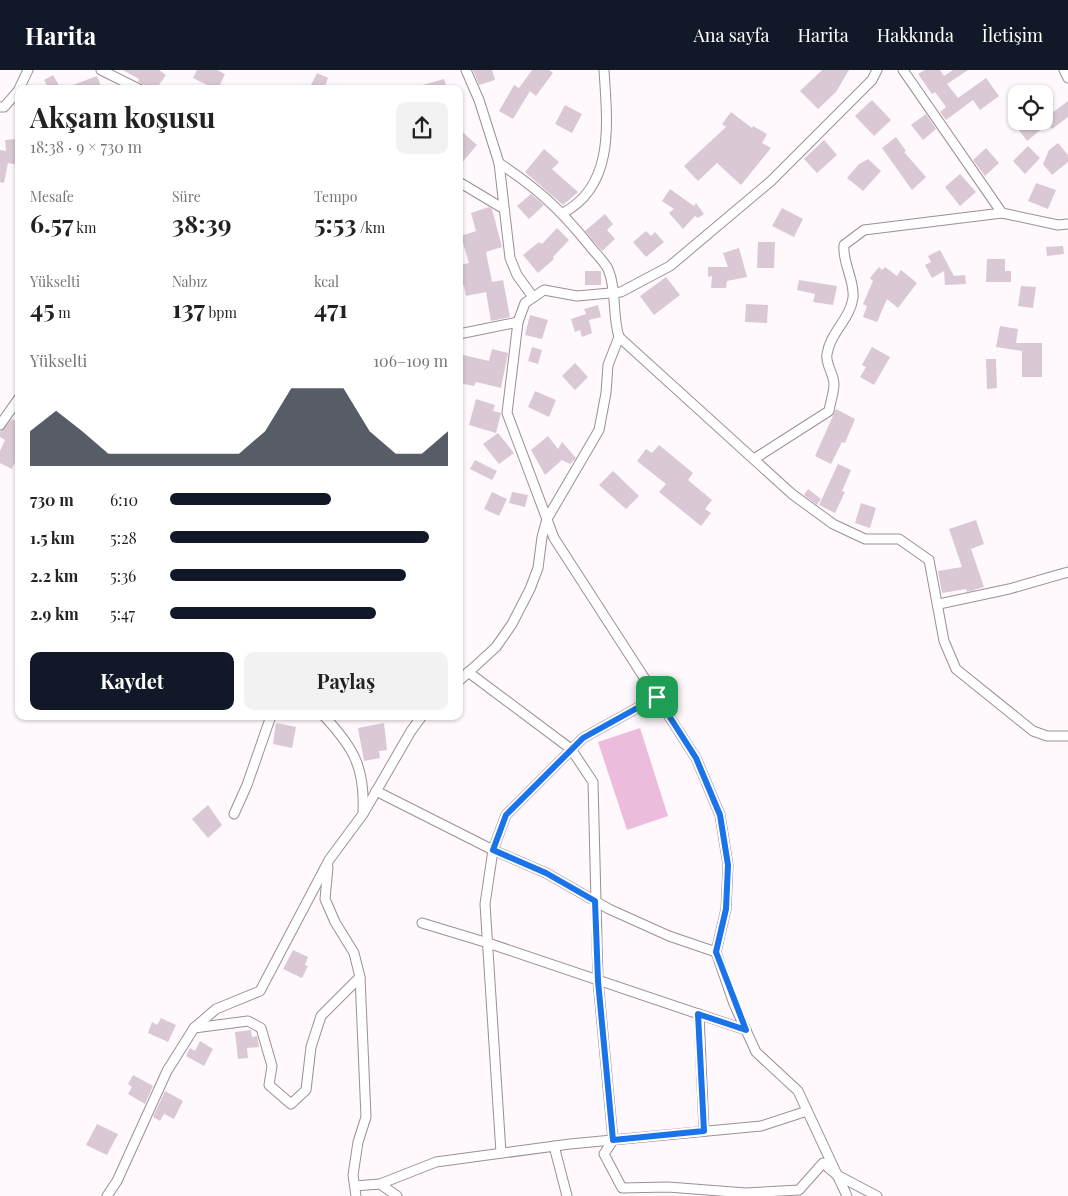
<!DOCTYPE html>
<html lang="tr">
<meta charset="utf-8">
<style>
:root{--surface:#fff;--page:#f2f2f2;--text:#222;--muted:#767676;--accent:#111827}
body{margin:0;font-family:"Playfair Display",serif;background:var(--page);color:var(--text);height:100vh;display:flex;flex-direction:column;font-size:19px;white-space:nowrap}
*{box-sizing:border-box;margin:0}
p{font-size:16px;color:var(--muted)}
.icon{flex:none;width:28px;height:28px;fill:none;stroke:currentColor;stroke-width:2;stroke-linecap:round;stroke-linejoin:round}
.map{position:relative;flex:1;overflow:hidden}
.sheet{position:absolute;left:15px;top:15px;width:448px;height:635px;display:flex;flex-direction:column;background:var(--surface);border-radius:10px;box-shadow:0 1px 4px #0004}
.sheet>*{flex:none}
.controls{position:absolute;left:1008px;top:15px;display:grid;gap:10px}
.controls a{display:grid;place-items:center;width:45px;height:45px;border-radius:10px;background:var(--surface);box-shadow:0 1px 4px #0004;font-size:25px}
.pin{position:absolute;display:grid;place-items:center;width:42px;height:42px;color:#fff;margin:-21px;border-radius:10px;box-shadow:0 2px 8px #0006}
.round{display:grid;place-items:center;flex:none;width:52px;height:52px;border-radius:10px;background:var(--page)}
.summary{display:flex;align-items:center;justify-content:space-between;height:85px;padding:0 15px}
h1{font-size:28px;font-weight:700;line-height:38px}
.figures{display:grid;grid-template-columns:repeat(3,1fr);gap:8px;height:85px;padding:5px 15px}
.figures div{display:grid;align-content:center}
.figures b{font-size:25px;font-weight:700}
.figures small{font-size:14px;font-weight:400}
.figures p{font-size:14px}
.chart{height:140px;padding:10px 15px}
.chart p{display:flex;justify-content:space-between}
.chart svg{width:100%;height:90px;margin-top:5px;fill:var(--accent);opacity:.7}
.cta{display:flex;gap:10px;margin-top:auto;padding:10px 15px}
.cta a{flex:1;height:58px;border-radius:10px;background:var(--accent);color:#fff;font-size:20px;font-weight:700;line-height:58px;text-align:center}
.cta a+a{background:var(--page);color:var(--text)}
ul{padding:0 15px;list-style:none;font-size:16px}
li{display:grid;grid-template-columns:80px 60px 1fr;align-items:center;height:38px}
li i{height:12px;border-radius:6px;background:var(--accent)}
header{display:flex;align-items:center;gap:30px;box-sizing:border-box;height:70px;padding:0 25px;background:var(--accent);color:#fff}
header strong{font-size:24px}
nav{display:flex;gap:28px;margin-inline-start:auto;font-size:18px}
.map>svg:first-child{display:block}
.green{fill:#ebbcdb}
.building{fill:#dac9d4}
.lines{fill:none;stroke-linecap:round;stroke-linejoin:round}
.minor-casing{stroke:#9e8e98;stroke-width:11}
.minor{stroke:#fff;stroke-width:9}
.route-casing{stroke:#fff;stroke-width:10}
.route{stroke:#1a73e8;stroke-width:6}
</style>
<header>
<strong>Harita</strong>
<nav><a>Ana sayfa</a><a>Harita</a><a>Hakkında</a><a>İletişim</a></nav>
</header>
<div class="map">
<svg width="1068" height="1126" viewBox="0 0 1068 1126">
<rect width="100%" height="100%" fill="#fff8fc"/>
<path class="green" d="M 640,658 L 668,746 L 627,760 L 598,672 Z"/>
<g class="building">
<path d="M 123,0 L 159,0 L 166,5 L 156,19 L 148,19 L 138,11 L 139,9 Z"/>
<path d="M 197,0 L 217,0 L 225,4 L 218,19 L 215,19 L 193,8 Z"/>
<path d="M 473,0 L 492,0 L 495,10 L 479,15 Z"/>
<path d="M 532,0 L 549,0 L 553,3 L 536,26 L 530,21 L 513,49 L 499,41 L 514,15 L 519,18 Z"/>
<path d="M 822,0 L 849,0 L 836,22 L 818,39 L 800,21 Z"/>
<path d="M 925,0 L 940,0 L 944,6 L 953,0 L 968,0 L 947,14 L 958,28 L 986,8 L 999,26 L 980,40 L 973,30 L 946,50 L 940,42 L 946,37 L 935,22 L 932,24 L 918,4 Z"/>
<path d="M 317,3 L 328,8 L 324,19 L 311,15 Z"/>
<path d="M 53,5 L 61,19 L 49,19 L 44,10 Z"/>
<path d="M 97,6 L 102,19 L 65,19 L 65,18 Z"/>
<path d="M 444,9 L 447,19 L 419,19 L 419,16 Z"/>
<path d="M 872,30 L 891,50 L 874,66 L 855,46 Z"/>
<path d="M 1068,31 L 1068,47 L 1052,59 L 1048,54 L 1027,71 L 1012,51 L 1046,51 L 1044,49 Z"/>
<path d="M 565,35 L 582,44 L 572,63 L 555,54 Z"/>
<path d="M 731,42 L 752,58 L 753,56 L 767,64 L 762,73 L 771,78 L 741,115 L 717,93 L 698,111 L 684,96 L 726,57 L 722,54 Z"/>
<path d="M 926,44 L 936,59 L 923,70 L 911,55 Z"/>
<path d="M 459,59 L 477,75 L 459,96 Z"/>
<path d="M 896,67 L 906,81 L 904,82 L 926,107 L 912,120 L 882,78 Z"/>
<path d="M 17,69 L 19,95 L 8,93 L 4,113 L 0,112 L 0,80 L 6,81 L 5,70 Z"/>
<path d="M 824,70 L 837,85 L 817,103 L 804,89 Z"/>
<path d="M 1058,73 L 1068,85 L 1068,92 L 1052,105 L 1043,94 L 1049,80 Z"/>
<path d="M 1028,76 L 1040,88 L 1025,104 L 1013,91 Z"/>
<path d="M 986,78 L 999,93 L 985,106 L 973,90 Z"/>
<path d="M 544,79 L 559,92 L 552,99 L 578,122 L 563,135 L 525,102 Z"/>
<path d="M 868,89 L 881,101 L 863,121 L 847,108 L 859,94 Z"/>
<path d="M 960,104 L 976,122 L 960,136 L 945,117 Z"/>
<path d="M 1036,113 L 1056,120 L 1048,139 L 1028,131 Z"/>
<path d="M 670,119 L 694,136 L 696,133 L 704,144 L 698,148 L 695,146 L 683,159 L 669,143 L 674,139 L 662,131 Z"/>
<path d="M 531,124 L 544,135 L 529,149 L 517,136 Z"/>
<path d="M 489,137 L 492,139 L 502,177 L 486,182 L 492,212 L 503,210 L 510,247 L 491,251 L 486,222 L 466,226 L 464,215 L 459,216 L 459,195 L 469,193 L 461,166 L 476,161 L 471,143 Z"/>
<path d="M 782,138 L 803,149 L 794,167 L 772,156 Z"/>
<path d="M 605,144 L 613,154 L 607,160 L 615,169 L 602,181 L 585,161 Z"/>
<path d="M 557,158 L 569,170 L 553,187 L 554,189 L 538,203 L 523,185 L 539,172 L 542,174 Z"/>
<path d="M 646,161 L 651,166 L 655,162 L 664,172 L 646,187 L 633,172 Z"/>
<path d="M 758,172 L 775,172 L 774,198 L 757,198 Z"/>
<path d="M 1063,176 L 1064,184 L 1047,186 L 1046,177 Z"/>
<path d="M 739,178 L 747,207 L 727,211 L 726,218 L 711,218 L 712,206 L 708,207 L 708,197 L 728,197 L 723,183 Z"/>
<path d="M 940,180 L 954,206 L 965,205 L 966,214 L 945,215 L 944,201 L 932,208 L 925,195 L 931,192 L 928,186 Z"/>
<path d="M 987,189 L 1005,189 L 1005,201 L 1011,201 L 1011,212 L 986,212 Z"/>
<path d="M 879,197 L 882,200 L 885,197 L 897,206 L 901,200 L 917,213 L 898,238 L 887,229 L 877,252 L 863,247 L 867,236 L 863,234 L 873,211 L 870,208 Z"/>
<rect x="585" y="201" width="16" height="14"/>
<path d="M 666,207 L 680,225 L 654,245 L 640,226 Z"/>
<path d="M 799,210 L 837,216 L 833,235 L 813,232 L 815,224 L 797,220 Z"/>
<path d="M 1021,216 L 1036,217 L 1033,238 L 1018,236 Z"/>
<path d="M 746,234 L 768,235 L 767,253 L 745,252 Z"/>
<path d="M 598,235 L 601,247 L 589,250 L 592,263 L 582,267 L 580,260 L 575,262 L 571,249 L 586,244 L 584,239 Z"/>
<path d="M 530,245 L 548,250 L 542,269 L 525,265 Z"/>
<path d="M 1000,256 L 1018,259 L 1016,273 L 1042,273 L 1042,307 L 1022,307 L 1022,281 L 996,277 Z"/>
<path d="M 532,277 L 542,280 L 538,294 L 528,291 Z"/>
<path d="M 872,277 L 890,287 L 874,315 L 860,307 L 866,297 L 862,295 Z"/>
<path d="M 492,279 L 508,283 L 501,318 L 476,312 L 474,316 L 459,313 L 459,284 L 489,291 Z"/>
<path d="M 986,289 L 996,289 L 997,318 L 987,319 Z"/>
<path d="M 575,293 L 588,307 L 575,320 L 562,306 Z"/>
<path d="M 535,321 L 556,330 L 549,347 L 528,337 Z"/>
<path d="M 476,329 L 495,335 L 493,341 L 501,343 L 496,363 L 469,355 Z"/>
<path d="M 836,339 L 855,349 L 845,373 L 842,372 L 831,394 L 815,386 Z"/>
<path d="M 12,349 L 19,353 L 19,384 L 12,399 L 0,393 L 0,381 L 5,370 L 0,367 L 0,362 Z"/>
<path d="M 498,363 L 514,383 L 499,394 L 483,374 Z"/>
<path d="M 548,366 L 558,379 L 562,372 L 576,388 L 570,394 L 562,390 L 545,405 L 531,380 Z"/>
<path d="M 659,375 L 693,403 L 688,410 L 712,430 L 705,439 L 711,443 L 701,456 L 659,422 L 666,414 L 637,391 L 646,379 L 652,383 Z"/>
<path d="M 475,390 L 497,401 L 492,410 L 470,399 Z"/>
<path d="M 838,394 L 851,400 L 842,421 L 845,422 L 835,443 L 819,435 Z"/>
<path d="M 613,401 L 639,426 L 626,439 L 599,415 Z"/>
<path d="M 808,419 L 821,429 L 817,435 L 804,425 Z"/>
<path d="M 492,422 L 507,429 L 499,446 L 484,439 Z"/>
<path d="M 512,422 L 528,425 L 525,437 L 509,433 Z"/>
<path d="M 861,433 L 876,438 L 870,458 L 855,453 Z"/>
<path d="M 976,450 L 984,474 L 971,479 L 984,517 L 967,522 L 966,519 L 942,523 L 938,501 L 962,497 L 949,459 Z"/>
<path d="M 276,653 L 296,657 L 292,678 L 273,674 Z"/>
<path d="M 384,653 L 387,680 L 379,681 L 380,688 L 364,691 L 358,658 Z"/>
<path d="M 208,735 L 222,755 L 208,768 L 192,749 Z"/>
<path d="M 293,880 L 308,887 L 305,895 L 308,896 L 302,908 L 283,899 Z"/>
<path d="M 161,948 L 176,955 L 168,972 L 148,963 L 152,952 L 157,955 Z"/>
<path d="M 251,960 L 252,967 L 257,966 L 259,977 L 247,978 L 248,988 L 238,989 L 235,962 Z"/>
<path d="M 200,971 L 213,979 L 204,996 L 186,986 L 190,978 L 195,981 Z"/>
<path d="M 133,1005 L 153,1016 L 145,1034 L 128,1024 L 132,1017 L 128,1014 Z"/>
<path d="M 165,1021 L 183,1031 L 174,1049 L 164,1044 L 160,1051 L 153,1047 Z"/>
<path d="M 97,1054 L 118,1064 L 107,1085 L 86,1075 Z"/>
</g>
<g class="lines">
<g class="minor-casing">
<g id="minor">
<path d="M 101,0 L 139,19"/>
<path d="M 466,0 L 479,30 L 499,93 L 510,188 L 517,205 L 533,227"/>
<path d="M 903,0 L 1002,143 L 1058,155 L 1068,154"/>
<path d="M 1064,0 L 1068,8"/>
<path d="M 19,19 L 28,0"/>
<path d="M 0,37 L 4,37 L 19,20"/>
<path d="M 499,93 C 538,119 559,138 589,175 C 594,182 604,191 608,199 C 617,220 612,245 619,267"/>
<path d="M 459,112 L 504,139"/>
<path d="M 563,143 C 616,115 607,50 604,0"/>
<path d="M 459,264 L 518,252"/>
<path d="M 0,355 L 19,328"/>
<path d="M 754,389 L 829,341 C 830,333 834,323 834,314 C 834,304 825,294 827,284 C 830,263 850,249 853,228 C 855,210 842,193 844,175 L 864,160 L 1002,143"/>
<path d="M 939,534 L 1009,519 L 1068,502"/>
<path d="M 468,602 L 571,679 L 593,712 L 598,911 L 613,1070 L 604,1084 L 622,1118 L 668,1117 L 746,1123 L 799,1120 L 823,1093 L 837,1105 L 877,1126"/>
<path d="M 459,611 L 496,577 L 512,554 L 530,519 L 538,498 L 542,467 L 547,449 L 599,360 L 606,323 L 608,295 L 619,267 L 792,424 L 833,454 L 865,469 L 899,469 L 929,490 L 944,571 L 956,599 L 1033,661 L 1047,666 L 1068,666"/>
<path d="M 324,646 C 353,677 365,697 363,741"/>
<path d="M 376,721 L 493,780 L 546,803 L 609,839 L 669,866 L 716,882"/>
<path d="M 234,744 L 247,715 L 271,646"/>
<path d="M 328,797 L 325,829 L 335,852 L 354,883 L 360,907 L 366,1047 L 358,1072 L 353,1105 L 356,1126"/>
<path d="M 422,853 L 488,873 L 746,960"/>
<path d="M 699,944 L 704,1061"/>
<path d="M 194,958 L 248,951 L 261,958 L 272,996 L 269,1015 L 291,1034 L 306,1020 L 311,977 L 321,946 L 360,907"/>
<path d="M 554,1076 L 567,1126"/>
<path d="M 501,1083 L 485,834 L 493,780 L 506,745 L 583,668 L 657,627"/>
<path d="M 380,1114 L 397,1126"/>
<path d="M 355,1116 L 380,1114 L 436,1092 L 570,1074 L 761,1056 L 807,1041"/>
<path d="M 107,1126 L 117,1111 L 167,1001 L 194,958 L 216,939 L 260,921 L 329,790 L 363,744 L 411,661 L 422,646"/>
<path d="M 847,1126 L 798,1021 L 756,982 L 734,934 L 716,882 L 726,839 L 728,795 L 720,745 L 696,688 L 554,468 L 507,343 L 518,252 L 525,233 L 544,220 L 577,226 L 621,222 L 670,196 L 771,111 L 872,10 L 877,0"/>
</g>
</g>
<use href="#minor" class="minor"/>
</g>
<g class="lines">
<g class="route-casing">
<path id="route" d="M 657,627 L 696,688 L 720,745 L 728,795 L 726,839 L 716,882 L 746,960 L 698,944 L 704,1061 L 613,1070 L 598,911 L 595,831 L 546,803 L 493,780 L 506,745 L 583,668 Z"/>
</g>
<use href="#route" class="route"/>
</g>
</svg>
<div class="controls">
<a><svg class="icon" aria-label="locate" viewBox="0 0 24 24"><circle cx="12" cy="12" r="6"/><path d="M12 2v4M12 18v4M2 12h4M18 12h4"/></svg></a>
</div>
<div class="pin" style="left:657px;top:627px;background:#1e9e55"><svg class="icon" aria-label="arrive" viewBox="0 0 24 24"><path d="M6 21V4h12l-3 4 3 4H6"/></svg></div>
<section class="sheet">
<div class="summary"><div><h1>Akşam koşusu</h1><p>18:38 · 9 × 730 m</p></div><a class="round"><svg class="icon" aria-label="share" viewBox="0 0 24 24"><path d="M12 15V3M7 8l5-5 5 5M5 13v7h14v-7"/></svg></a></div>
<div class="figures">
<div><p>Mesafe</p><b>6.57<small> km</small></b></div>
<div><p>Süre</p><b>38:39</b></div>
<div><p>Tempo</p><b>5:53<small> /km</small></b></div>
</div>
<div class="figures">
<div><p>Yükselti</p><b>45<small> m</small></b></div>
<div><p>Nabız</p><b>137<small> bpm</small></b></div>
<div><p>kcal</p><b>471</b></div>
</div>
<div class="chart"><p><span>Yükselti</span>106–109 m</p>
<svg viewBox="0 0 160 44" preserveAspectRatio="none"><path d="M0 44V27L10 17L20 27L30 38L40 38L50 38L60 38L70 38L80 38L90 27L100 6L110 6L120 6L130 27L140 38L150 38L160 27V44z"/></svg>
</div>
<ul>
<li><b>730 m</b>6:10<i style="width:58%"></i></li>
<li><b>1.5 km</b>5:28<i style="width:93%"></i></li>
<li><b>2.2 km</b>5:36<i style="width:85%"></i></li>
<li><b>2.9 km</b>5:47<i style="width:74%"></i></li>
</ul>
<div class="cta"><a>Kaydet</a><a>Paylaş</a></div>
</section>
</div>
